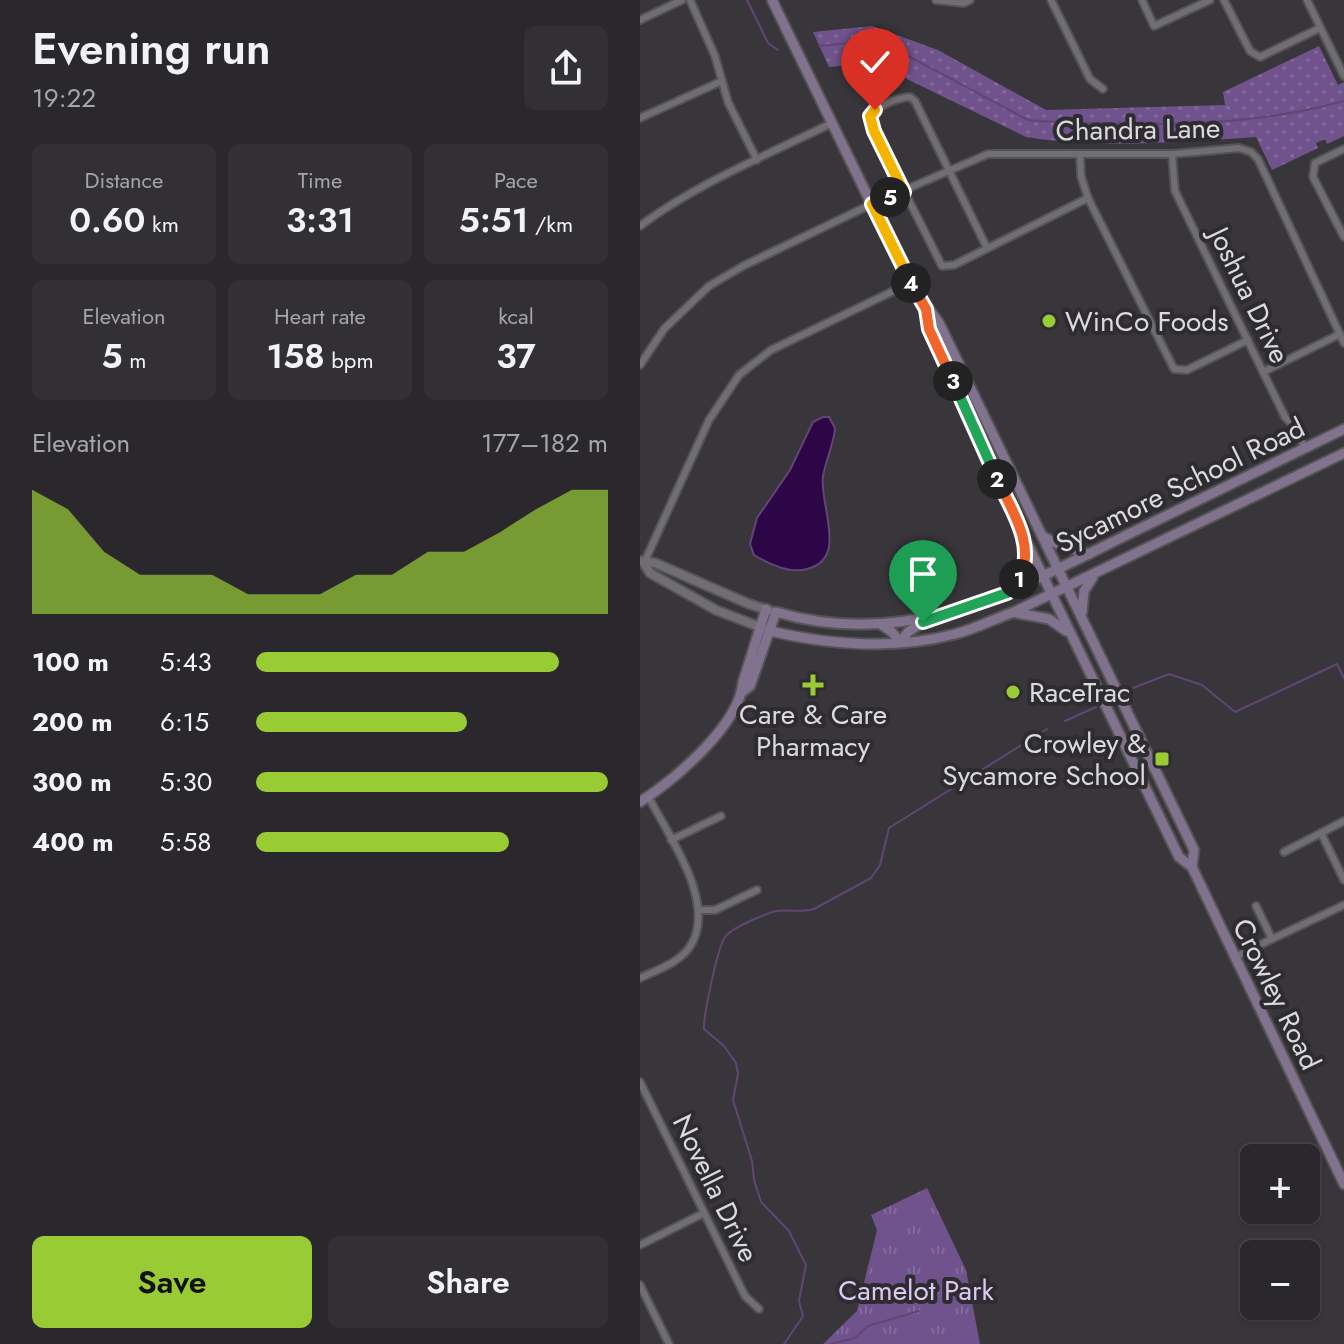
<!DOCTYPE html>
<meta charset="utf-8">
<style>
:root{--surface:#2a282c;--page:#323034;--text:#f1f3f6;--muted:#a5a6a9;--line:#464448;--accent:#99cb35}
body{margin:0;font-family:Jost,sans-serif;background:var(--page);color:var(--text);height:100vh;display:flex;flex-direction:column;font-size:30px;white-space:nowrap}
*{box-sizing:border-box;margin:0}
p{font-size:26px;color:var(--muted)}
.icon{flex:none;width:44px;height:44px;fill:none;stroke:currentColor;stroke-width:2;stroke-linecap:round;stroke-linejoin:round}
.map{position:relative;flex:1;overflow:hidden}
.side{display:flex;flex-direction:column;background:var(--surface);width:640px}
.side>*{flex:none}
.tools{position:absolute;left:600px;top:1144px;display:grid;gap:16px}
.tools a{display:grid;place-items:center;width:80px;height:80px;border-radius:12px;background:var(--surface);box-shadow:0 2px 6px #0004,0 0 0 2px var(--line);font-size:40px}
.pin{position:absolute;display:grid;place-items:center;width:68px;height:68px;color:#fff;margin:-82px -34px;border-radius:50% 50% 50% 0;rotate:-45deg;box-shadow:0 0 8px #0007}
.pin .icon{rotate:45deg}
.km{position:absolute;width:40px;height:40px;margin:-20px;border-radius:50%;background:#222;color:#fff;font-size:22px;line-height:40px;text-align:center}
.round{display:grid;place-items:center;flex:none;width:84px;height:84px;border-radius:12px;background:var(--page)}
.head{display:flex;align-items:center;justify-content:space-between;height:136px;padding:0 32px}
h1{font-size:44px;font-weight:600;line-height:60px}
.metrics{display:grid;grid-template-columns:repeat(3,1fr);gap:12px;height:136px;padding:8px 32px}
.metrics div{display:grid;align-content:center;border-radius:12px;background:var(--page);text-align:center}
.metrics b{font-size:34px;font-weight:600}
.metrics small{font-size:22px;font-weight:400}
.metrics p{font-size:22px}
.chart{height:224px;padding:16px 32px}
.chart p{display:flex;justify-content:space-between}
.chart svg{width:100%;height:144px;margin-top:8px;fill:var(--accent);opacity:.7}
.primary-button{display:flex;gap:16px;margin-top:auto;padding:16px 32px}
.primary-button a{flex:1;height:92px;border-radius:12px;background:var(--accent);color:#111;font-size:32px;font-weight:600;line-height:92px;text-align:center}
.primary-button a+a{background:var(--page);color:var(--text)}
ul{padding:0 32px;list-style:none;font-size:26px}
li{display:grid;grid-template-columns:128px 96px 1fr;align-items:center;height:60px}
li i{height:20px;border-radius:10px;background:var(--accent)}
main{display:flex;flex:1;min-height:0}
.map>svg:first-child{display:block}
.grass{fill:url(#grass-dots)}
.park{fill:url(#park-tufts)}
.water{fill:#2d0648;stroke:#614674;stroke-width:2}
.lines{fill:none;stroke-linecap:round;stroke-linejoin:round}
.stream{stroke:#614674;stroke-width:2}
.minor-casing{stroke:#545355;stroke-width:10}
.tertiary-casing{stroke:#545355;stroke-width:12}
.secondary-casing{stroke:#545355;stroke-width:13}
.minor{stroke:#716e73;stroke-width:6}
.tertiary{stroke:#716e73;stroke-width:8}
.secondary{stroke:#81738d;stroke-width:9}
.split-1-casing{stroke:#fff;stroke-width:16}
.split-2-casing{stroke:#fff;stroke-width:16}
.split-3-casing{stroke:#fff;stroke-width:16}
.split-4-casing{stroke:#fff;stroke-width:16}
.split-5-casing{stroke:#fff;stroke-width:16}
.split-6-casing{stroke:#fff;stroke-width:16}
.split-1{stroke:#22a559;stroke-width:10}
.split-2{stroke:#f0652b;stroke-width:10}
.split-3{stroke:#22a559;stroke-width:10}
.split-4{stroke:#f0652b;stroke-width:10}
.split-5{stroke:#f5b400;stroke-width:10}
.split-6{stroke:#f5b400;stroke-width:10}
.poi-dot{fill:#99cb35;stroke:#2e2c30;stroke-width:3}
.labels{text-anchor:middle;stroke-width:8;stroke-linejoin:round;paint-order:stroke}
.street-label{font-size:28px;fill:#dbdadc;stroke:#2e2c30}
.poi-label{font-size:28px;fill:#dbdadc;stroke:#2e2c30;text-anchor:start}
.park-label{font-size:28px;fill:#ddcaf1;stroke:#2e2c30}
</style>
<main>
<section class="side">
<div class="head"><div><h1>Evening run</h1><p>19:22</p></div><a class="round"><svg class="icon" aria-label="share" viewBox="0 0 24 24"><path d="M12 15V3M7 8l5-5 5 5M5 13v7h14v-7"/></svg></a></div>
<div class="metrics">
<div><p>Distance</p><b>0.60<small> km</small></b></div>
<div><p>Time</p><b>3:31</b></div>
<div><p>Pace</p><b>5:51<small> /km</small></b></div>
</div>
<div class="metrics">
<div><p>Elevation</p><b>5<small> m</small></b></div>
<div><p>Heart rate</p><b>158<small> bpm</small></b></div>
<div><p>kcal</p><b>37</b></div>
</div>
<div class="chart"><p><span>Elevation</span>177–182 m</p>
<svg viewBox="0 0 160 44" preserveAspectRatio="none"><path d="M0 44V6L10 12L20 25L30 32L40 32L50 32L60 38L70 38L80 38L90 32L100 32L110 25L120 25L130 19L140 12L150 6L160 6V44z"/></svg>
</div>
<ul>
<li><b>100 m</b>5:43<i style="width:86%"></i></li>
<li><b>200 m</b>6:15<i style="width:60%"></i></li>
<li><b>300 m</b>5:30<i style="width:100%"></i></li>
<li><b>400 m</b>5:58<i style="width:72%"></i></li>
</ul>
<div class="primary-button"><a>Save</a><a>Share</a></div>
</section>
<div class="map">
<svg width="704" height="1344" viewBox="0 0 704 1344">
<defs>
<pattern id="grass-dots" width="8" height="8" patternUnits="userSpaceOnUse" patternTransform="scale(2)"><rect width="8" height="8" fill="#70538c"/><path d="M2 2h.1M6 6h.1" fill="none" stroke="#846b9c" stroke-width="1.8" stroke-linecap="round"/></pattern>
<pattern id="park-tufts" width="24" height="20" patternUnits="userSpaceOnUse" patternTransform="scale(2)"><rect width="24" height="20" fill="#70538c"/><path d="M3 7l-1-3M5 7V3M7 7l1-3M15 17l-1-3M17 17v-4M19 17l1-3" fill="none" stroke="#846b9c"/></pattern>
</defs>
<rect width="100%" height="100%" fill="#38363a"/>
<path class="grass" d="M 232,26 L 298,50 L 406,110 L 585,105 L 583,92 L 679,46 L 698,85 L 704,82 L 704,136 L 687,144 L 685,139 L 676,143 L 678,148 L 632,170 L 616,137 C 540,142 461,149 386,137 L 234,63 L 189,67 L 173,32 Z"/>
<path class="park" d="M 287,1188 L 326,1270 L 340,1344 L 183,1344 L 217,1311 L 237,1230 L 231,1215 Z"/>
<path class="water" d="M 183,417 L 189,417 L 195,428 C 194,444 186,459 183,476 C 179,505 209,559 167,569 C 149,574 129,564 114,555 L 110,544 L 117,518 L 150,470 L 173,422 Z"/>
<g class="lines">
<g class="stream">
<path d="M 107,0 L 128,43 L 138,50"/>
<path d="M 179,46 L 211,43 L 239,44 L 255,49 L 388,120 L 399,121 C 501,125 604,129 704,101"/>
<path d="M 493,688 L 529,674 L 562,685 L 595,712 L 697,664 L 704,678"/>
<path d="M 425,721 L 456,707"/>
<path d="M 144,1344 L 163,1316 L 159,1301 L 166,1265 L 149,1231 L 121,1202 L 114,1180 L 112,1161 L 93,1100 L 98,1074 L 96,1063 L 84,1046 L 64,1029 C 63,1017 78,946 85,937 C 91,928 125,914 136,911 C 148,909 161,913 174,909 L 231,878 L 240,865 L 249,828 L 407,729"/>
<path d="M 191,1344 L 215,1338 L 228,1326 L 279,1311"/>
</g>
<g class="minor-casing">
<g id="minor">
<path d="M 50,0 L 75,56 L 88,102 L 117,160"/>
<path d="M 296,0 L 324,3 L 330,0"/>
<path d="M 411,0 L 450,79 L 463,89"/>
<path d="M 502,0 L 514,26 L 570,0"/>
<path d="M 584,0 L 610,51 L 620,57 L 680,28"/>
<path d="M 667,0 L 704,76"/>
<path d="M 0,20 L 42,0"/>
<path d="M 0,118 L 82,81"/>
<path d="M 704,149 L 675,163 L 673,177 L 704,237"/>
<path d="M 440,154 L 441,176 L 448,198 L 534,369 L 547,370 L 608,340"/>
<path d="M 532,154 L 535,191 L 645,417 L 654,426 L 665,448"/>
<path d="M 0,226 C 58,183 127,155 192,123"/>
<path d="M 347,248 L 275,101 L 270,97 C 256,98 239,105 230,116 L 234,131 L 302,266 L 314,265 L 448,198"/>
<path d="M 0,365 L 24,329 L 69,286 L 103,266 L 232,204 L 348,154 L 532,154 L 599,148 L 611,152 L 618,159 L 704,343"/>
<path d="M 623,372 L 700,334"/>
<path d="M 4,563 L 69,420 L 99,375 L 131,350 L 270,283"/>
<path d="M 704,821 L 681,833 L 704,880"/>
<path d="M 31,840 L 81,816"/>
<path d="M 644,852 L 681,833"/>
<path d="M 616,906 L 632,939 L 704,905"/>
<path d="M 59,910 L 75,910 L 117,890"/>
<path d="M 595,957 L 632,939"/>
<path d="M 0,978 C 17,970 41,962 51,945 C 77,902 28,835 8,796"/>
<path d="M 0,1082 L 105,1296 L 119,1309"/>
<path d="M 0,1245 L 64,1213"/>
<path d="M 0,1285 L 29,1344"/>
</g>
</g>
<g class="tertiary-casing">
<g id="tertiary">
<path d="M 0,561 L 15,563 L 109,604 L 131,611"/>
<path d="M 4,563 L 10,573 L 76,610 L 130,631"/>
</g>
</g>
<g class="secondary-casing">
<g id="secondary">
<path d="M 132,0 L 270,283 L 299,323 L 554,850 L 552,867"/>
<path d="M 286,309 L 289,329 L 386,541 L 539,857 L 552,867 L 704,1184"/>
<path d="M 404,537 L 424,547 L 449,554"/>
<path d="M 370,590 L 382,573 L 386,544"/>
<path d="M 442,612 L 444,591 L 453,577"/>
<path d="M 377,613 L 409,619 L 426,631"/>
<path d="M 242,625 L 252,632 L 260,642 L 268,632 L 283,622"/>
<path d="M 130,631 C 190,645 255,650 315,634 C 335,629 354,619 374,612 L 704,453"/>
<path d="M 102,692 L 110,686 L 136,612 C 271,652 378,588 495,531 C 565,497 634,463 704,429"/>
<path d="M 0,802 C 35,779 99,726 103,682 L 126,609"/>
</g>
</g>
<use href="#minor" class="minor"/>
<use href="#tertiary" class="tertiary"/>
<use href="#secondary" class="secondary"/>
</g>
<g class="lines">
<g class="split-1-casing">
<path id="split-1" d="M 283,622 L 367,593 L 379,579"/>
</g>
<g class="split-2-casing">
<path id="split-2" d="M 357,479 C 371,509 397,546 379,579"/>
</g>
<g class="split-3-casing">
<path id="split-3" d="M 313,381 L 357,479"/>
</g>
<g class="split-4-casing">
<path id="split-4" d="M 271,283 L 286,309 L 289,329 L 313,381"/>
</g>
<g class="split-5-casing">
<path id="split-5" d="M 250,197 L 232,204 L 271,283"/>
</g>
<g class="split-6-casing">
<path id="split-6" d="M 235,110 L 230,116 L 234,131 L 264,192 L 250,197"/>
</g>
<use href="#split-1" class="split-1"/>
<use href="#split-2" class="split-2"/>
<use href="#split-3" class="split-3"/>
<use href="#split-4" class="split-4"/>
<use href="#split-5" class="split-5"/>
<use href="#split-6" class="split-6"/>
</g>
<g class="poi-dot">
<circle cx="409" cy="321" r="8"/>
<path d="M169 673h8v8h8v8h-8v8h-8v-8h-8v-8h8z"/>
<circle cx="373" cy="692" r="8"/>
<rect x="514" y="751" width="16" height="16" rx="4"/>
</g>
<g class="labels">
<g class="street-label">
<text transform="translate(498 129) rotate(-1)" y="10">Chandra Lane</text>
<text transform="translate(610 295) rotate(64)" y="10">Joshua Drive</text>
<text transform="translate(540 485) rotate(-26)" y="10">Sycamore School Road</text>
<text transform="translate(637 994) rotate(64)" y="10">Crowley Road</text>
<text transform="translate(76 1188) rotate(64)" y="10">Novella Drive</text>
</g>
<g class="poi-label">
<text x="425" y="331">WinCo Foods</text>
<text x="389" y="702">RaceTrac</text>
<text x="173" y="724" text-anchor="middle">Care &amp; Care<tspan x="173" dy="32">Pharmacy</tspan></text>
<text x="506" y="753" text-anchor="end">Crowley &amp;<tspan x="506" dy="32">Sycamore School</tspan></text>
</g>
<g class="park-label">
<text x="276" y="1300">Camelot Park</text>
</g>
</g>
</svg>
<div class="tools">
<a>+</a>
<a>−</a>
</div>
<div class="pin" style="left:283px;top:622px;background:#1e9e55"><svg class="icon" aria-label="arrive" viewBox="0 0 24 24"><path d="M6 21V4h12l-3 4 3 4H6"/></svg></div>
<div class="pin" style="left:235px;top:110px;background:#d93025"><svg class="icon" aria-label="check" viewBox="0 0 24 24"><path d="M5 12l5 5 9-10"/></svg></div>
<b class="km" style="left:379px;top:579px">1</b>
<b class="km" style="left:357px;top:479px">2</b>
<b class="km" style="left:313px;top:381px">3</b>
<b class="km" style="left:271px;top:283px">4</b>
<b class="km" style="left:250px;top:197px">5</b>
</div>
</main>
